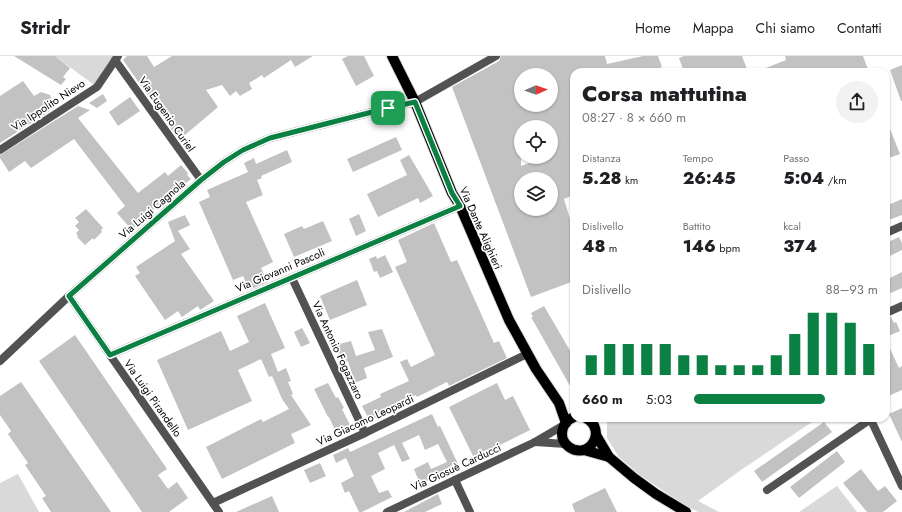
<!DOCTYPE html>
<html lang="it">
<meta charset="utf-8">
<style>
:root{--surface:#fff;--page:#f2f2f2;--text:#202124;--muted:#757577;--line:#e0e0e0;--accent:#0b8043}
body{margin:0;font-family:Jost,sans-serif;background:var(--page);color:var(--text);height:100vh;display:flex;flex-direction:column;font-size:15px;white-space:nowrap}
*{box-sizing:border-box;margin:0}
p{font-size:13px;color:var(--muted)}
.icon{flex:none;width:22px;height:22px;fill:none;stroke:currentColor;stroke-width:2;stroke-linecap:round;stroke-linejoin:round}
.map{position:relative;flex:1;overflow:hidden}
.side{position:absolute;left:570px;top:12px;width:320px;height:354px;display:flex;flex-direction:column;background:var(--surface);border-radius:12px;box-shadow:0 1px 3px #0004}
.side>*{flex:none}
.needle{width:26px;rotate:88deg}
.fabs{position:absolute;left:514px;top:12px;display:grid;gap:8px}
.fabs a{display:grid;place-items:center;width:44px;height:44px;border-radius:50%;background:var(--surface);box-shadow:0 1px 3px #0004;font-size:20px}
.pin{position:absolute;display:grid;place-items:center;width:34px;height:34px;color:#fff;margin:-17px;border-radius:8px;box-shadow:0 2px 6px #0006}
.round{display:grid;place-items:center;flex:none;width:42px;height:42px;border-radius:21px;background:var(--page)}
.head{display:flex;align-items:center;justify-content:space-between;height:68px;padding:0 12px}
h1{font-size:22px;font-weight:800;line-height:30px}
.stats{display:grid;grid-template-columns:repeat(3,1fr);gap:6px;height:68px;padding:4px 12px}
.stats div{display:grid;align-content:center}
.stats b{font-size:17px;font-weight:800}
.stats small{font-size:11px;font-weight:400}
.stats p{font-size:11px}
.chart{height:112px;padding:8px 12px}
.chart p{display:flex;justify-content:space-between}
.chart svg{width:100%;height:72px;margin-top:4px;stroke:var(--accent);stroke-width:6}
ul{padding:0 12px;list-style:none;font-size:13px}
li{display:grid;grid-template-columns:64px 48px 1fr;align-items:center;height:30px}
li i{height:10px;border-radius:5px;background:var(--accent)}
header{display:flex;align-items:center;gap:24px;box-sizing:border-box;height:56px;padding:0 20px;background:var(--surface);border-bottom:1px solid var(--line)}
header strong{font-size:19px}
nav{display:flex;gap:22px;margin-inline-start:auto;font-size:14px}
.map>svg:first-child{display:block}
.green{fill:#d9d9d9}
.building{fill:#c2c2c2;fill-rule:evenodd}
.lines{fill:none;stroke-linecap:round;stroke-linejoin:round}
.primary-casing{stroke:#dbdbdb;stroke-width:12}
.minor{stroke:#525252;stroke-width:8}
.primary{stroke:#000;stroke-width:10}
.route-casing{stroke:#fff;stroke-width:8}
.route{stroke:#0b8043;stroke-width:5}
.labels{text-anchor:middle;stroke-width:3.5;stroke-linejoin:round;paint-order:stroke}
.street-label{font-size:11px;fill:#000;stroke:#fff}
</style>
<header>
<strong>Stridr</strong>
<nav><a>Home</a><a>Mappa</a><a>Chi siamo</a><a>Contatti</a></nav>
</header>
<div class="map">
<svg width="902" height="456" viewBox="0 0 902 456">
<rect width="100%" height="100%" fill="#fff"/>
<g class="green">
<path d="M 55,0 L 115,0 L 94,29 Z"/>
<path d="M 607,362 L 818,362 L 741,414 L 698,445 L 719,456 L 698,456 L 683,448 L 640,419 L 619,401 L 607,382 Z"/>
<path d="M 18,418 L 39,456 L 0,456 L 0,427 Z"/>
<path d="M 837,430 L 857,456 L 799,456 Z"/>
</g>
<g class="building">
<path d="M 14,0 L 55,0 L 70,12 L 63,21 L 66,23 L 61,29 Z"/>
<path d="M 127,0 L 147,0 L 154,11 L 172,0 L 313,0 L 295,11 L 291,4 L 264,22 L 262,19 L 249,27 L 252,33 L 240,40 L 236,35 L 230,40 L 222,29 L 206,34 L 218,51 L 179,84 L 123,4 Z"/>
<path d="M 348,0 L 364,0 L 374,20 L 356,30 L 342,3 Z"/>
<path d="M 501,0 L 605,0 L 607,8 L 643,0 L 658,0 L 662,11 L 659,12 L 661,16 L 574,16 L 574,139 L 564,143 L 570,163 L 574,161 L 574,225 L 531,241 L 452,31 L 499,5 ZM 521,19 L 551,19 L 551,49 L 521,49 ZM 521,71 L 551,71 L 551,101 L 546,101 L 521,110 ZM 521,123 L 551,123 L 551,153 L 521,153 Z"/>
<path d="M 684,0 L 742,0 L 748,16 L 684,16 L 679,2 Z"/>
<path d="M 785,0 L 863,0 L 869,16 L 756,16 L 786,4 Z"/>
<path d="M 902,9 L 902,45 L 901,45 L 890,14 Z"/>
<path d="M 23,25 L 34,40 L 41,36 L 50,39 L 56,51 L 0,87 L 0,40 Z"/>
<path d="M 103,38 L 107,45 L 97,52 L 89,47 Z"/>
<path d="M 130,41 L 140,55 L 118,70 L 109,56 Z"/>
<path d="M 78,50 L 90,54 L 78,62 L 138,137 L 165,116 L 168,120 L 181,109 L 188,117 L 187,119 L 191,123 L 180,132 L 177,130 L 166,140 L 167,142 L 152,155 L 132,174 L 117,157 L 125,150 L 74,83 L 31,112 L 25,105 L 9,116 L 0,102 L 0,99 Z"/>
<path d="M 886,63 L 900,98 L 886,103 Z"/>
<path d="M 396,81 L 402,94 L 353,116 L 347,103 Z"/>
<path d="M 287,94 L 292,106 L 261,120 L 262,122 L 257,124 L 263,139 L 246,146 L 273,206 L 261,212 L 268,226 L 249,234 L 243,220 L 233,224 L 199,146 L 210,141 L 207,134 L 248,116 L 244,107 L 254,102 L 256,108 Z"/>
<path d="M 409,99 L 433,140 L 420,147 L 418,142 L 378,161 L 367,138 L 407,119 L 400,104 Z"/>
<path d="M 902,143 L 902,159 L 886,165 L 886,150 Z"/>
<path d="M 86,153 L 103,172 L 101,174 L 102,176 L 94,184 L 93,182 L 85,189 L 77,181 L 78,180 L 76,177 L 79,174 L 75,170 L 79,166 L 75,162 Z"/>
<path d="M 359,158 L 366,175 L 356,180 L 349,163 Z"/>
<path d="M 185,159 L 190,169 L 178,175 L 190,193 L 181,198 L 214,245 L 200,254 L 198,250 L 182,261 L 178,255 L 165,264 L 135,220 L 140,217 L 136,211 L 175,185 L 168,166 Z"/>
<path d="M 323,165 L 332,185 L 294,201 L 284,178 L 302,170 L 304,173 Z"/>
<path d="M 434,167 L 451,206 L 457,204 L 494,287 L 499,285 L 507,302 L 449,330 L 447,326 L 417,341 L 416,339 L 386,353 L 387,356 L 370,365 L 362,350 L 381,341 L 380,338 L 409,325 L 400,306 L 407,303 L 411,311 L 435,299 L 395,211 L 407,206 L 398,184 Z"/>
<path d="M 899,181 L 902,187 L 902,194 L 886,202 L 886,187 Z"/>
<path d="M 385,199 L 393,216 L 380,222 L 377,215 L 374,216 L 369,203 L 376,200 L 377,203 Z"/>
<path d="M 902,216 L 902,232 L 886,239 L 886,224 Z"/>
<path d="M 357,224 L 367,249 L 330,264 L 320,240 Z"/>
<path d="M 265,247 L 285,292 L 271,298 L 278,316 L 286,312 L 291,325 L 288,326 L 293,338 L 291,339 L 311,369 L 291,378 L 295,387 L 222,423 L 206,391 L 261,363 L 263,366 L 289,353 L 282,343 L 272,320 L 269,321 L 261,303 L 238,314 L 252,345 L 188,374 L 157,304 L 221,275 L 230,295 L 249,286 L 237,260 Z"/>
<path d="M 544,250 L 572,298 L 574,296 L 574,337 L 531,261 L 533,261 L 531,257 Z"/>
<path d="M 891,261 L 894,267 L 896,266 L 900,275 L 886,281 L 886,262 Z"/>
<path d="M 302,272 L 310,287 L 301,291 L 294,276 Z"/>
<path d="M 382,273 L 393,301 L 364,312 L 367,322 L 355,327 L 348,305 L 345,306 L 344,303 L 341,304 L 336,289 L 351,285 L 356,300 L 375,294 L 368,276 Z"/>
<path d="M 75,279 L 167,413 L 158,419 L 168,433 L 177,426 L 188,442 L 169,456 L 142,456 L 39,305 Z"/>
<path d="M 886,284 L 899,312 L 902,310 L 902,334 L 886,341 Z"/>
<path d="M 21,326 L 111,456 L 51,456 L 42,442 L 46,440 L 25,409 L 28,407 L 8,378 L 11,375 L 0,359 L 0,340 Z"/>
<path d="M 328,327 L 336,342 L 338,341 L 344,352 L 342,353 L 352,373 L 339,379 L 336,373 L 335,374 L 329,361 L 328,361 L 314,333 Z"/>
<path d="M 497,327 L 505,344 L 513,340 L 530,374 L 474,402 L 449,351 Z"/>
<path d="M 902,352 L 902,386 L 889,358 Z"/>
<path d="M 432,358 L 438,371 L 440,370 L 459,410 L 420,428 L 414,413 L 428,406 L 431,413 L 447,406 L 438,388 L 425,394 L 419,379 L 402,387 L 410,403 L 402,406 L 394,389 L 378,397 L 385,413 L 371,420 L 379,437 L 388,434 L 392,441 L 362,456 L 359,456 L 349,435 L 345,437 L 341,427 L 354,420 L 346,402 L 336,407 L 333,399 L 348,392 L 350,396 Z"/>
<path d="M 824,366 L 832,376 L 762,426 L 754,415 Z"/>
<path d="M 837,395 L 845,406 L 799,442 L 790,431 Z"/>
<path d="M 320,407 L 326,420 L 310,427 L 304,414 Z"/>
<path d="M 861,413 L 878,435 L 885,430 L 897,445 L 883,456 L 867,456 L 843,427 Z"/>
<path d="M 605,432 L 617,456 L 575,456 L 572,448 Z"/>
<path d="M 438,438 L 442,448 L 425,456 L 404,456 Z"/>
<path d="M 272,440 L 279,456 L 236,456 Z"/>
</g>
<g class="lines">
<g class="primary-casing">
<g id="primary">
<path d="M 392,0 L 415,46 L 452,137 L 460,150 L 509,264 L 536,313 L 559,347 L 566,367"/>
<path d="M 574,361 C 567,364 562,370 562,378 C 562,383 565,388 569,391 C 589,405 608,374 586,362"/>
<path d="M 596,379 L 609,401 L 634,422 L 656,438 L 686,456"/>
<path d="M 584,394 L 609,401"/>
</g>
</g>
<g class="minor">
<path d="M 115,4 L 201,124"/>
<path d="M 0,94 L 97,31 L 118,0"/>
<path d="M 886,177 L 902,170"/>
<path d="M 292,222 L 365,377"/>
<path d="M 69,240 L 219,456"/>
<path d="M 886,257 L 902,250"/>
<path d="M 110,299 L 460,150"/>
<path d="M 0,305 L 69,240 L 201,124 L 224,106 L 243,94 L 270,82 L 388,52 L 415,46 L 496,0"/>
<path d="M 870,362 L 902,430"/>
<path d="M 535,386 L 566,388"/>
<path d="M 455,424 L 470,456"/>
<path d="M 767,434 L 871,363"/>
<path d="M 213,447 L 365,377 L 527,298"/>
<path d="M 387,456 L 535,386 L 564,369"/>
</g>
<use href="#primary" class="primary"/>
</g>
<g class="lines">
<g class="route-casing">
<path id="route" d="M 415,46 L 452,137 L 460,150 L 110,299 L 69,240 L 201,124 L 224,106 L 243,94 L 270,82 L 388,52 Z"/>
</g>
<use href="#route" class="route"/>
</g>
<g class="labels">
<g class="street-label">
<text transform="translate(48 49) rotate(-33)" y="4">Via Ippolito Nievo</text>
<text transform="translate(167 58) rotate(55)" y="4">Via Eugenio Curiel</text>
<text transform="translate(152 153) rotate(-41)" y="4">Via Luigi Cagnola</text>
<text transform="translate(481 172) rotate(66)" y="4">Via Dante Alighieri</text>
<text transform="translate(280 214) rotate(-23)" y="4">Via Giovanni Pascoli</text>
<text transform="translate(338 294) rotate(65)" y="4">Via Antonio Fogazzaro</text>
<text transform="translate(153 342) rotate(55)" y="4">Via Luigi Pirandello</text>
<text transform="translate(365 364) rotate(-25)" y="4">Via Giacomo Leopardi</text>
<text transform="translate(456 411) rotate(-25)" y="4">Via Giosuè Carducci</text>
</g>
</g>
</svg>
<div class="fabs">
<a><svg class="needle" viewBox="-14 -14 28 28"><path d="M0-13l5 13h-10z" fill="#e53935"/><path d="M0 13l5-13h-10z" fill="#757577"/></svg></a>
<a><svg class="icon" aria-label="locate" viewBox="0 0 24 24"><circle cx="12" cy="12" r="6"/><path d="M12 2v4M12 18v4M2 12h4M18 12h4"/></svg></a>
<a><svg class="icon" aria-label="layers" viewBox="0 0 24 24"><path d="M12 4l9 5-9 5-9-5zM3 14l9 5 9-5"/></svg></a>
</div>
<div class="pin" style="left:388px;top:52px;background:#1e9e55"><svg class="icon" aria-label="arrive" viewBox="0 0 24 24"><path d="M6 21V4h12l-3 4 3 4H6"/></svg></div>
<section class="side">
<div class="head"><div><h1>Corsa mattutina</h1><p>08:27 · 8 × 660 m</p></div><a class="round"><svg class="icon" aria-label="share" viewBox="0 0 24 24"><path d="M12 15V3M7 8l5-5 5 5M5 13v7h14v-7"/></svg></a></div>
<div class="stats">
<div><p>Distanza</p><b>5.28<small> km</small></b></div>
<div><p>Tempo</p><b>26:45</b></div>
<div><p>Passo</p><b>5:04<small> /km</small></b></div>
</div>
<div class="stats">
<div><p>Dislivello</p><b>48<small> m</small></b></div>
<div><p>Battito</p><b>146<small> bpm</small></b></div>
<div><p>kcal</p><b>374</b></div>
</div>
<div class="chart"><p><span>Dislivello</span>88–93 m</p>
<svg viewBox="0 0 160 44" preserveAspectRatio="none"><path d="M5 44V32M15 44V25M25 44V25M35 44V25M45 44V25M55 44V32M65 44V32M75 44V38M85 44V38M95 44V38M105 44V32M115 44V19M125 44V6M135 44V6M145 44V12M155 44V25"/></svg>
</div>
<ul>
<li><b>660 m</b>5:03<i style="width:71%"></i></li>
</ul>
</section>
</div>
